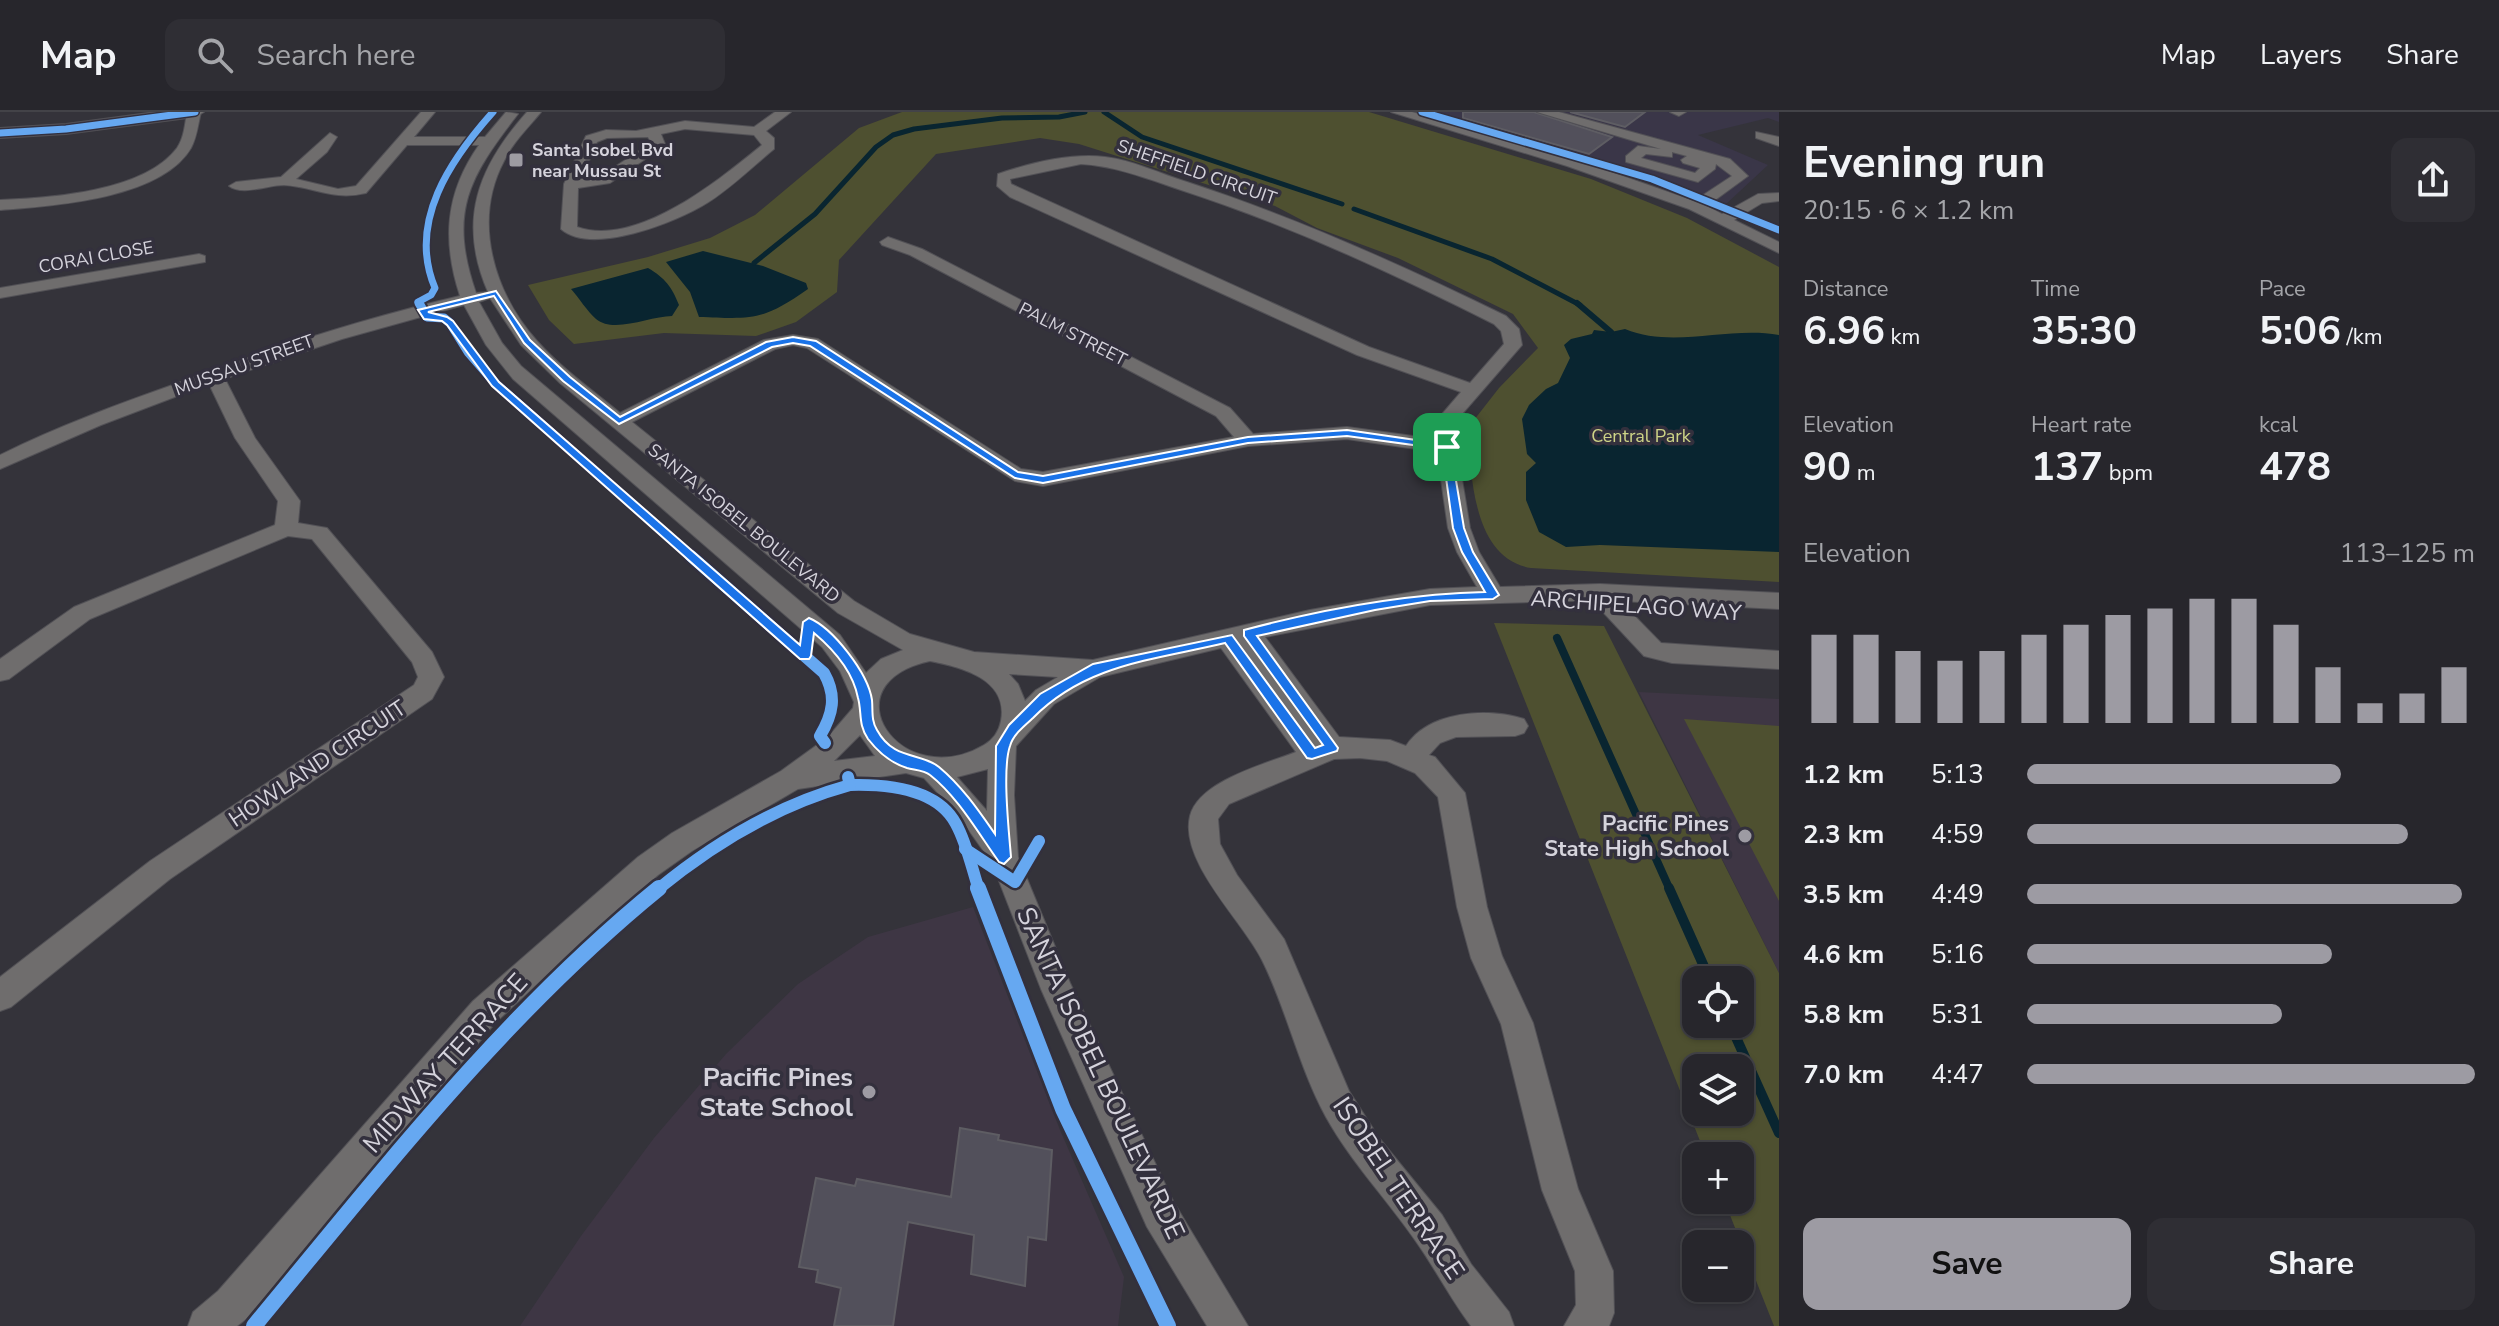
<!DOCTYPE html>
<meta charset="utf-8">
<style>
:root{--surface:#27262c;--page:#2f2e34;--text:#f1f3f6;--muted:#a4a5a9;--line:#434348;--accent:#9d9ba3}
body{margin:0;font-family:"Nunito Sans",sans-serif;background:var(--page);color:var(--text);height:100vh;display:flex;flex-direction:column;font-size:30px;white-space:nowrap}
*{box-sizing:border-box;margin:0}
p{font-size:26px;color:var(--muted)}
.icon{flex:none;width:44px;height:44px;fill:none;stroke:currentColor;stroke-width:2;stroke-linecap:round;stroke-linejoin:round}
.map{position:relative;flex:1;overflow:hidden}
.side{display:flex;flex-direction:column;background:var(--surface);width:720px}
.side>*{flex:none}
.controls{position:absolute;left:1682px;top:854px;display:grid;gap:16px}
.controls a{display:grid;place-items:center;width:72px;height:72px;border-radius:16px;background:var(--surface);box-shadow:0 2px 6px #0004,0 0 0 2px var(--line);font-size:40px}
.pin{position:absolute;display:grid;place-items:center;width:68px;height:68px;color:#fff;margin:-34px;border-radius:16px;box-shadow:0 4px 12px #0006}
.round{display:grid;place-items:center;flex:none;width:84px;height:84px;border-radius:16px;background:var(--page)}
.summary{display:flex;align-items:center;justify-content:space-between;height:136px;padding:0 24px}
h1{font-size:44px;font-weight:700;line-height:60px}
.metrics{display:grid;grid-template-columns:repeat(3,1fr);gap:12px;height:136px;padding:8px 24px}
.metrics div{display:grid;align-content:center}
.metrics b{font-size:40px;font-weight:700}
.metrics small{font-size:22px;font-weight:400}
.metrics p{font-size:22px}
.chart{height:224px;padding:16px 24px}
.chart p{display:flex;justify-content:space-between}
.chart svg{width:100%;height:144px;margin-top:8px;stroke:var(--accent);stroke-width:6}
.primary-button{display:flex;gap:16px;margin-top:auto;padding:16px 24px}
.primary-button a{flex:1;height:92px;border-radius:16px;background:var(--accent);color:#111;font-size:32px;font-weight:700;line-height:92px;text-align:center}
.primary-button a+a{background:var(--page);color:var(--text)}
ul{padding:0 24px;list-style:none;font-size:26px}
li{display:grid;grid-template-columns:128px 96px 1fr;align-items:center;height:60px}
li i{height:20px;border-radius:10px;background:var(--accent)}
header{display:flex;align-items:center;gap:48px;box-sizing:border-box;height:112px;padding:0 40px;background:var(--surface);border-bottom:2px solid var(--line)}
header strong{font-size:38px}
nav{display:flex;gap:44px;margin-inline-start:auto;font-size:28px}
.search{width:560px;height:72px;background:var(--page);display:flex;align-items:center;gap:20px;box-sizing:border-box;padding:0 28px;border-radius:16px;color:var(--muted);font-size:30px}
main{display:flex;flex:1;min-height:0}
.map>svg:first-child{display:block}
.built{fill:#3a3648}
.education{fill:#3e3644}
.green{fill:#4e5030;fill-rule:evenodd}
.water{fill:#092530}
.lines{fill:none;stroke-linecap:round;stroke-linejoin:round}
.stream-far3{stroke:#092530;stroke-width:5}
.stream-far2{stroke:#092530;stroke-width:6}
.stream-far1{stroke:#092530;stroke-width:8}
.stream{stroke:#092530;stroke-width:10}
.building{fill:#52505b;stroke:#5e5d63;stroke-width:2}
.minor-casing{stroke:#525156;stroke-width:2}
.major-casing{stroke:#525156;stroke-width:2}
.minor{fill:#6f6d6d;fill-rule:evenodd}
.major{fill:#706e6f;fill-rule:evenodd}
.cycleway-far3-casing{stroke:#33303d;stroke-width:10}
.cycleway-far2-casing{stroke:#33303d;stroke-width:13}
.cycleway-far1-casing{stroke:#33303d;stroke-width:17}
.cycleway-casing{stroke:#33303d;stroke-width:21}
.cycleway-far3{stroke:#66a8f1;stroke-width:7}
.cycleway-far2{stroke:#66a8f1;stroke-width:9}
.cycleway-far1{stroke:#66a8f1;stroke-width:12}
.cycleway{stroke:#66a8f1;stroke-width:16}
.route{fill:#1a73e8;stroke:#fff;stroke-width:2;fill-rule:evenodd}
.poi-dot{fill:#9d9ba3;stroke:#33303d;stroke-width:3}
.labels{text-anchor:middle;stroke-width:7;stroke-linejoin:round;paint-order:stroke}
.far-poi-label{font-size:18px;font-weight:bold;fill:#d5d3dc;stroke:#33303d;text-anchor:start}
.far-street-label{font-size:18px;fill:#d5d3dc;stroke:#33303d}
.far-park-label{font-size:18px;fill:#ced487;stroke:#33303d}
.street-label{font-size:22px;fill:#d5d3dc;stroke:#33303d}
.poi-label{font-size:22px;font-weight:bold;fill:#d5d3dc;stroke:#33303d;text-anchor:end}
.near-street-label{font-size:26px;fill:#d5d3dc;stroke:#33303d}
.near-poi-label{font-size:26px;font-weight:bold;fill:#d5d3dc;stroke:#33303d;text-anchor:end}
</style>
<header>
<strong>Map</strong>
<div class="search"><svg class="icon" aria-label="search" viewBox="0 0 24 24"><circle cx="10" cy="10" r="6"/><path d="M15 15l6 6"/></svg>Search here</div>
<nav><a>Map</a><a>Layers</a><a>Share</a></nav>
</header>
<main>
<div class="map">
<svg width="1779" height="1214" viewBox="0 0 1779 1214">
<rect width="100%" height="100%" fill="#34333a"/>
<path class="built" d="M 1426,0 L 1779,0 L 1779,10 L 1768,6 L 1698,23 L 1768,53 L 1725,93 L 1627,57 Z"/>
<g class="education">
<path d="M 1639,580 L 1779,587 L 1779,861 Z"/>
<path d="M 973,795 L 1060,1018 L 1124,1165 L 1118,1214 L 520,1214 L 581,1124 L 654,1026 L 726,942 L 798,872 L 868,825 Z"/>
</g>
<g class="green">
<path d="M 902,0 L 1369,0 L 1591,67 L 1687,106 L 1779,155 L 1779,470 L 1531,456 C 1472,446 1472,364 1467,317 L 1499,276 L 1538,236 L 1513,202 L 1398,146 L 1317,116 L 1275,94 L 1079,32 L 1040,26 L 936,42 L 839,148 L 837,180 L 796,210 L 756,224 L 664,221 L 574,232 L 549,208 L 528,173 L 648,145 L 710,126 L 755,103 L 859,16 Z"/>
<path d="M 1494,511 L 1604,514 L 1779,861 L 1779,1214 L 1774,1214 L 1724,1088 L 1740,1088 L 1740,1044 L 1706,1044 ZM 1740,868 L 1740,912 L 1696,912 L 1696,868 ZM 1740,956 L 1740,1000 L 1696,1000 L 1696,956 Z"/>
<path d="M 1684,607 L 1779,614 L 1779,789 Z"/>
</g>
<g class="water">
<path d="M 703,139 L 763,154 L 806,171 L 808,177 C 762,209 754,207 699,205 L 690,180 L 666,150 Z"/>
<path d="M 648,156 C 665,166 672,175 679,193 L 672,204 C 650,204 614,222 596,207 C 587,199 579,186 571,177 Z"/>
<path d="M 1625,217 C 1673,237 1728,214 1779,223 L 1779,440 L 1600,433 L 1566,435 L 1539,420 L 1526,388 L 1526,360 L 1536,351 L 1527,342 L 1522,307 L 1529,293 L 1546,277 L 1558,271 L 1570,246 L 1564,233 L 1571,227 L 1592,222 L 1594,218 L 1611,220 Z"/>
</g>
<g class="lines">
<g class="stream-far3">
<path d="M 1104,0 L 1142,25 L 1342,92"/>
<path d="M 1354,97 L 1492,147 L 1580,193"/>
<path d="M 754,151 L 815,102 L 876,35 L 893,23 L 914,17 L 1002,6 L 1059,5 L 1085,0"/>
</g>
<path class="stream-far2" d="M 1577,191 L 1611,220"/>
<path class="stream-far1" d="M 1557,526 L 1670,778"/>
<g class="stream">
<path d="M 1669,776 L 1710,868"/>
<path d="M 1730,912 L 1779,1021"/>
</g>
</g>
<g class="building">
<path d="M 1463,0 L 1534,0 L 1612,25 L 1589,42 L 1463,6 Z"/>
<path d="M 1570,0 L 1645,0 L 1625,15 Z"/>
<path d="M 960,1016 L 999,1023 L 998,1028 L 1052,1038 L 1046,1128 L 1028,1125 L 1025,1174 L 971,1162 L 974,1123 L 908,1110 L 893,1214 L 834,1214 L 841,1176 L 816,1170 L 818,1158 L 799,1155 L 816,1066 L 855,1074 L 857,1067 L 951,1085 Z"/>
</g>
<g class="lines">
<g class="minor-casing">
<g id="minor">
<path d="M 187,0 L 201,0 C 198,12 197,25 191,36 C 161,87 53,94 0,98 L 0,88 C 50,86 144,80 177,36 C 184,26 185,12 187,0 Z"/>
<path d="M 421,0 L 435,0 L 414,25 L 485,25 L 506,0 L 518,2 C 469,65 448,100 476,181 L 488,180 C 457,109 478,55 527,0 L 541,0 C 528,16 513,30 504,49 C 472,109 494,181 537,229 C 561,256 592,278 620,301 L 764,228 L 793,223 L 818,227 L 1021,357 L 1043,360 L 1234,325 L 1216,304 L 910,143 L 882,133 L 880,130 L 888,125 L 922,137 L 1230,296 L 1253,322 L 1347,315 L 1435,327 L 1437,308 L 1461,280 L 1357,243 L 1010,85 L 997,74 L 998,62 C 1030,51 1071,41 1105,45 C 1132,48 1161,62 1187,70 C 1297,106 1402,153 1506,204 L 1519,217 L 1522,233 L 1456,309 L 1454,318 L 1470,416 L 1479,440 L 1500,475 L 1600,472 L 1779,481 L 1779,497 L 1620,489 L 1661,531 L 1779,539 L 1779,557 L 1672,551 L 1644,544 L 1602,499 L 1598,493 L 1601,488 L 1430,493 L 1265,525 L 1339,625 L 1390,628 L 1406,634 C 1428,599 1488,595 1524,607 L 1528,614 L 1524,621 L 1515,624 L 1456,625 L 1440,631 L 1429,643 L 1435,645 L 1465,681 L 1487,795 L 1502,844 L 1533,911 L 1578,1077 L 1613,1159 L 1614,1201 L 1609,1214 L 1564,1214 L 1576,1193 L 1575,1159 L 1542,1078 L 1501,912 L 1471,846 L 1457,795 L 1438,685 L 1415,661 L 1387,649 L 1360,646 L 1334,647 L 1229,692 L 1218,707 L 1220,732 L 1237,763 L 1284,827 L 1349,979 L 1379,1026 L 1442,1103 L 1471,1152 L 1509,1200 L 1514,1214 L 1471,1214 C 1450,1186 1435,1156 1415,1128 C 1386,1086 1351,1050 1326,1005 C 1299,956 1287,898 1262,848 C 1243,809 1179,750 1190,704 C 1199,669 1265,652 1296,640 L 1221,536 L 1100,565 L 1054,592 L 1016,634 L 1014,683 L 1018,745 L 1070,871 L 1173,1089 L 1248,1214 L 1207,1214 L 1147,1115 L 1041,877 L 992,751 L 958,703 L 924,666 L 906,661 L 798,677 L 692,739 L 658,763 L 606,808 L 495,911 L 246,1207 L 237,1214 L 188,1214 L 193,1200 L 218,1179 L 473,889 L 638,745 L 672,721 L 781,659 L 828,625 L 853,596 L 854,590 L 840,559 L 822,535 L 513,267 L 486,233 L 464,193 L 342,227 L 235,263 L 225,267 L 255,326 L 300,389 L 298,411 L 327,416 L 432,540 L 444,565 L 432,587 L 170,767 L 11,895 L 0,899 L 0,865 L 150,749 L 414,573 L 418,565 L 412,550 L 312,427 L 288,424 L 90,507 L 9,567 L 0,569 L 0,547 L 74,495 L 275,413 L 278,389 L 235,326 L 209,272 L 101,313 L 0,357 L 0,343 C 58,314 119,292 181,270 C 272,236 365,206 460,184 C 442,129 445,81 479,33 L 407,33 L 366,81 C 333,89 315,75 284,73 C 268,73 242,84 229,74 L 236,70 L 281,65 L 330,21 L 337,25 L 327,40 L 296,67 L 338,77 L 356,74 ZM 1081,52 C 1116,54 1148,67 1181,78 C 1289,113 1392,161 1494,212 L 1501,219 L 1504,232 L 1470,271 L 1369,235 L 1011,72 L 1010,67 ZM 490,186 L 521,233 L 560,271 L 838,501 L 903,538 L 881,547 L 866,561 L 840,523 L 521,254 L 502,231 L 479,190 ZM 793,233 L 807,236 L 1015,369 L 1043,374 L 1248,334 L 1347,327 L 1437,340 L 1448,416 L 1457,440 L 1477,475 L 1430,477 L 1310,498 L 1093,548 L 974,540 L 910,522 L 854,489 L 632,310 L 775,237 ZM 930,549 C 961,555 1009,567 1001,609 C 999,619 993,628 984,633 C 901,682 825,572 930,549 ZM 1009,562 L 1058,565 L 1036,578 L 1025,589 L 1018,572 ZM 860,623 L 875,644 L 834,649 ZM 988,657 L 987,699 L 957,665 Z"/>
<path d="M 775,0 L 791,0 L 766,19 L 774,26 L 774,37 C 752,55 731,76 707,91 C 677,110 591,144 561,117 L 564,72 L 586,24 L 606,18 L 636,19 L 685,9 L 754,15 ZM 685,17 L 754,23 L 762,33 C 719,68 637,136 577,115 L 578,76 L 610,71 L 663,35 L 665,32 L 661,22 ZM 648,25 L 651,31 L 601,64 L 581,67 L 597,30 L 607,26 Z"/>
<path d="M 1391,0 L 1412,0 L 1577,48 L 1694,89 L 1732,64 L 1716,52 L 1715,57 L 1698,70 L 1626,50 L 1626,44 L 1638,34 L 1661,37 L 1537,0 L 1559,0 L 1730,47 L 1748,64 L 1707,94 L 1722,102 L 1758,82 L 1779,81 L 1779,89 L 1762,91 L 1734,108 L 1779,130 L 1779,141 L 1689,97 L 1567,54 ZM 1672,40 L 1687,44 L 1681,48 L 1683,51 L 1700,56 L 1695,61 L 1641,46 L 1646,42 L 1672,45 Z"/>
<path d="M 1670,0 L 1686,0 L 1679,4 Z"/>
<path d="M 1756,20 L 1779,25 L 1779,34 L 1756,26 Z"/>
<path d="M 199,142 L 205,144 L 205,150 L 0,186 L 0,176 Z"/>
</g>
</g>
<g class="major-casing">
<path id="major" d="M 156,0 L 204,0 L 195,5 L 66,22 L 0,26 L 0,16 L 66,12 Z"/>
</g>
<use href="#minor" class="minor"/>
<use href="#major" class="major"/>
<g class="cycleway-far3-casing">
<g id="cycleway-far3">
<path d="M 1422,0 L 1652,67 L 1779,118"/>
<path d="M 0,21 L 66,17 L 195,0"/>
<path d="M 420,193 L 418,190 L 431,183 L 435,176 C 407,110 451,47 493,0"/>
</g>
</g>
<g class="cycleway-far2-casing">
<path id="cycleway-far2" d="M 419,191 L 427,205 L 444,206 L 450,211 L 468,240 L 496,272 L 693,446"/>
</g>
<g class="cycleway-far1-casing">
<g id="cycleway-far1">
<path d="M 691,444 L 824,561 C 837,584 833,602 820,624 L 825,631"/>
<path d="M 848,665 L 850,673 C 886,672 937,676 956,712 C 967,732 972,757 979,778"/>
<path d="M 965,737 L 1015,770 L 1039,729"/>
<path d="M 657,778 C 715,730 777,693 850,673"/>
</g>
</g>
<g class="cycleway-casing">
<g id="cycleway">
<path d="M 978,776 L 1063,997 L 1168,1214"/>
<path d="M 254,1214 C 381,1061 504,902 659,776"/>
</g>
</g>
<use href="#cycleway-far3" class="cycleway-far3"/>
<use href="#cycleway-far2" class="cycleway-far2"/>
<use href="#cycleway-far1" class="cycleway-far1"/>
<use href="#cycleway" class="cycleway"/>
</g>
<path class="route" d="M 496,179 L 530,228 L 570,265 L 620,305 L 766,230 L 793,225 L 816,229 L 1018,360 L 1043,364 L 1248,325 L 1347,318 L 1450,333 L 1464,416 L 1473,440 L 1499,483 L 1493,487 L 1430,489 L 1375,498 L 1257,524 L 1338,636 L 1337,639 L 1312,647 L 1307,646 L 1225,531 C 1154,548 1086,552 1033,606 C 1024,614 1013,623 1010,634 C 1002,657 1009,720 1011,745 L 1004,752 L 999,750 C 978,721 958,685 930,663 C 924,658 914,658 907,656 C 891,651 878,640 868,627 C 858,613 862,600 858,586 C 853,560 833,537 814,521 L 811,544 L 809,547 L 800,547 L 492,274 L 447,213 L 442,209 L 424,207 L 418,198 ZM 494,184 L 524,231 L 563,269 L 619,312 L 772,235 L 793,231 L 810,234 L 1015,366 L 1043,371 L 1248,331 L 1347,324 L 1442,337 L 1453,416 L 1462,440 L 1485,480 C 1404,482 1323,497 1244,518 L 1244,524 L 1323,633 L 1315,636 L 1232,523 L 1093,552 L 1040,582 L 1009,613 L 996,634 L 995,722 C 979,699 962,674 939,655 C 921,640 894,649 877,618 C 871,608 873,599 872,588 C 868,561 833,516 809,506 L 803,510 L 800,533 L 499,270 L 453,209 L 447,205 L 428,200 Z"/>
<g class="poi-dot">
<rect x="508" y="40" width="16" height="16" rx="4"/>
<circle cx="1745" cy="724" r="8"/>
<circle cx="869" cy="980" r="8"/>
</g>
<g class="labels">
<g class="far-poi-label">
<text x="532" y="44">Santa Isobel Bvd<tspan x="532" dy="21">near Mussau St</tspan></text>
</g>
<g class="far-street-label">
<text transform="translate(1197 60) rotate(19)" y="6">SHEFFIELD CIRCUIT</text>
<text transform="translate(96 145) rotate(-10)" y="6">CORAI CLOSE</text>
<text transform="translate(1073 222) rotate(27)" y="6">PALM STREET</text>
<text transform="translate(244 253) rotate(-20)" y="6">MUSSAU STREET</text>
<text transform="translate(744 411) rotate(39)" y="6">SANTA ISOBEL BOULEVARD</text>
</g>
<g class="far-park-label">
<text x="1641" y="330">Central Park</text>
</g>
<g class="street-label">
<text transform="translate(1636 493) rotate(4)" y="8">ARCHIPELAGO WAY</text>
<text transform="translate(317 651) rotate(-34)" y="8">HOWLAND CIRCUIT</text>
</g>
<g class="poi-label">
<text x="1729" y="719">Pacific Pines<tspan x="1729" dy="25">State High School</tspan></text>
</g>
<g class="near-street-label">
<text transform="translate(445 951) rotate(-48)" y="9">MIDWAY TERRACE</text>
<text transform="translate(1101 961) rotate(65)" y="9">SANTA ISOBEL BOULEVARDE</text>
<text transform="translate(1399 1076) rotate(56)" y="9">ISOBEL TERRACE</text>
</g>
<g class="near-poi-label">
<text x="853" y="974">Pacific Pines<tspan x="853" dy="30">State School</tspan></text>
</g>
</g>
</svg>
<div class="controls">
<a><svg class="icon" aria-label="locate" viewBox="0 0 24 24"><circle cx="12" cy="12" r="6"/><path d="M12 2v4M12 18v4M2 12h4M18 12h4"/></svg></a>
<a><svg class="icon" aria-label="layers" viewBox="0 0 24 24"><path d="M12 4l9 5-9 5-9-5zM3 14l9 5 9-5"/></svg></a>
<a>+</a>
<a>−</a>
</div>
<div class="pin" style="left:1447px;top:335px;background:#1e9e55"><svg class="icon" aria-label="arrive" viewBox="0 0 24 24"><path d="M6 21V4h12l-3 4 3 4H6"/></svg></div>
</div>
<section class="side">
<div class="summary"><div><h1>Evening run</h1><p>20:15 · 6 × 1.2 km</p></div><a class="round"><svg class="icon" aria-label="share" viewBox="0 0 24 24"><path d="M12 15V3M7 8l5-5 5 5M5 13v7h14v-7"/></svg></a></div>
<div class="metrics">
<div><p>Distance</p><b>6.96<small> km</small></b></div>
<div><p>Time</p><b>35:30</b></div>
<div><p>Pace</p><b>5:06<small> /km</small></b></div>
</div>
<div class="metrics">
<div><p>Elevation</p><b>90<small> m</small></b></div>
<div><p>Heart rate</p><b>137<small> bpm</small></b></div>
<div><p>kcal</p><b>478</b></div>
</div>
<div class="chart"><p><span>Elevation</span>113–125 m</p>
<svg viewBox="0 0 160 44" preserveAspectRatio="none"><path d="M5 44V17M15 44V17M25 44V22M35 44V25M45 44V22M55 44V17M65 44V14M75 44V11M85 44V9M95 44V6M105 44V6M115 44V14M125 44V27M135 44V38M145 44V35M155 44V27"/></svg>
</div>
<ul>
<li><b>1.2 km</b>5:13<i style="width:70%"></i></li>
<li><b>2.3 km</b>4:59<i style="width:85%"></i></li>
<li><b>3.5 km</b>4:49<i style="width:97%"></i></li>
<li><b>4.6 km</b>5:16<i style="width:68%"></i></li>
<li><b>5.8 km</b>5:31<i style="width:57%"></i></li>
<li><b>7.0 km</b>4:47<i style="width:100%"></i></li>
</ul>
<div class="primary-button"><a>Save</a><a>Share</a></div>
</section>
</main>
